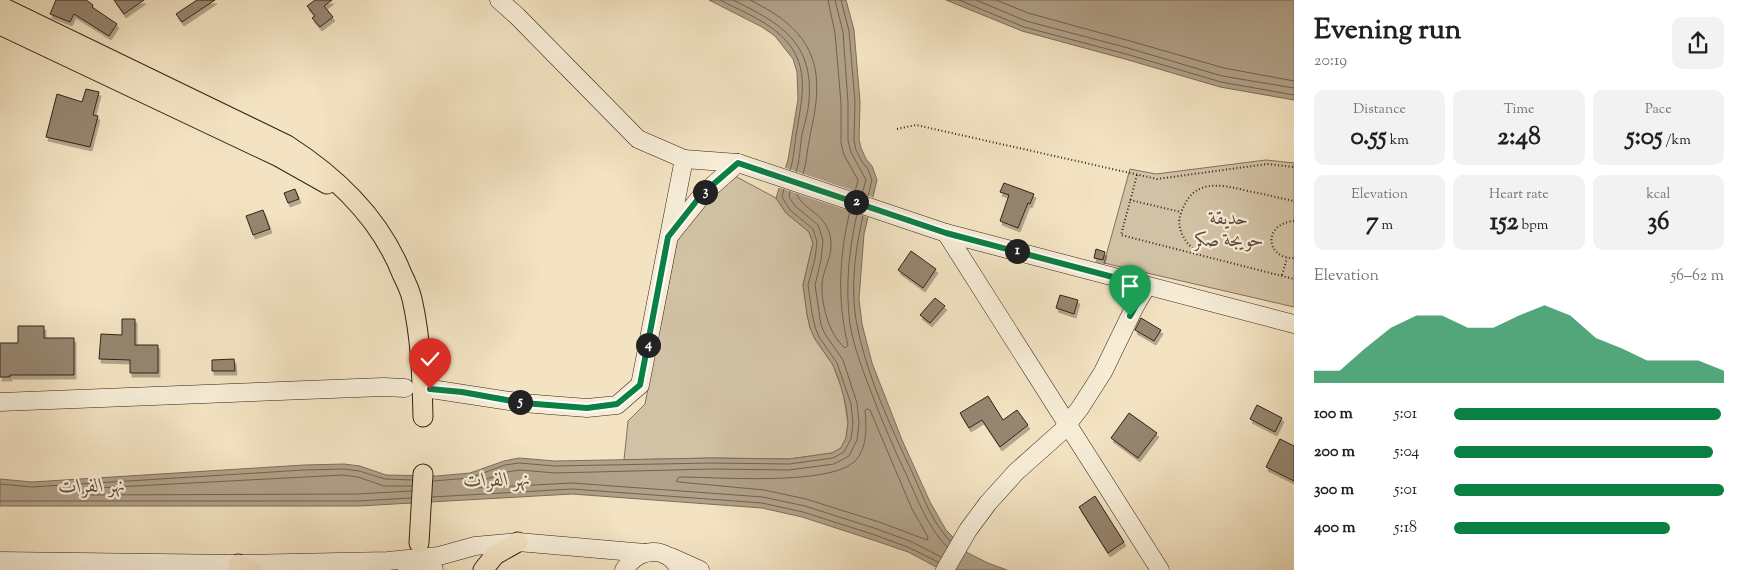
<!DOCTYPE html>
<meta charset="utf-8">
<style>
:root{--surface:#fff;--page:#f2f2f2;--text:#202124;--muted:#757577;--accent:#0b8043}
body{margin:0;font-family:"Sorts Mill Goudy",Amiri,serif;background:var(--page);color:var(--text);height:100vh;display:flex;flex-direction:column;font-size:19px;white-space:nowrap}
*{box-sizing:border-box;margin:0}
p{font-size:16px;color:var(--muted)}
.icon{flex:none;width:28px;height:28px;fill:none;stroke:currentColor;stroke-width:2;stroke-linecap:round;stroke-linejoin:round}
.map{position:relative;flex:1;overflow:hidden}
.panel{display:flex;flex-direction:column;background:var(--surface);width:450px}
.panel>*{flex:none}
.pin{position:absolute;display:grid;place-items:center;width:42px;height:42px;color:#fff;margin:-51px -21px;border-radius:50% 50% 50% 0;rotate:-45deg;box-shadow:0 0 5px #0007}
.pin .icon{rotate:45deg}
.km{position:absolute;width:25px;height:25px;margin:-12px;border-radius:50%;background:#222;color:#fff;font-size:14px;line-height:25px;text-align:center}
.round{display:grid;place-items:center;flex:none;width:52px;height:52px;border-radius:10px;background:var(--page)}
.headline{display:flex;align-items:center;justify-content:space-between;height:85px;padding:0 20px}
h1{font-size:28px;font-weight:700;line-height:38px}
.stats{display:grid;grid-template-columns:repeat(3,1fr);gap:8px;height:85px;padding:5px 20px}
.stats div{display:grid;align-content:center;border-radius:10px;background:var(--page);text-align:center}
.stats b{font-size:25px;font-weight:700}
.stats small{font-size:14px;font-weight:400}
.stats p{font-size:14px}
.chart{height:140px;padding:10px 20px}
.chart p{display:flex;justify-content:space-between}
.chart svg{width:100%;height:90px;margin-top:5px;fill:var(--accent);opacity:.7}
ul{padding:0 20px;list-style:none;font-size:16px}
li{display:grid;grid-template-columns:80px 60px 1fr;align-items:center;height:38px}
li i{height:12px;border-radius:6px;background:var(--accent)}
main{display:flex;flex:1;min-height:0}
.map>svg:first-child{display:block}
.green{fill:#d2c2a5;stroke:#82725e}
.water{fill:#b1a188;stroke:#7e6e5b}
.pier{fill:#f3e3c2}
.lines{fill:none;stroke-linecap:round;stroke-linejoin:round}
.shore{stroke:#726250;stroke-width:1}
.building{fill:#968670;stroke:#322218;filter:url(#shadow)}
.secondary-casing{stroke:#322218;stroke-width:19}
.primary-casing{stroke:#322218;stroke-width:21}
.path{stroke:#322218;stroke-width:2;stroke-dasharray:1 2.5;stroke-linecap:butt}
.secondary{stroke:#f7edd7;stroke-width:18}
.primary{stroke:#f3e3c2;stroke-width:19}
.route-casing{stroke:#fff;stroke-width:10}
.route{stroke:#0b8043;stroke-width:6}
.labels{text-anchor:middle;stroke-width:4.5;stroke-linejoin:round;paint-order:stroke}
.park-label{font-size:19px;font-style:italic;fill:#5a4a3b;stroke:#f7edd7}
.water-label{font-size:20px;font-style:italic;fill:#5e4e3f;stroke:#f7edd7}
</style>
<main>
<div class="map">
<svg width="1294" height="570" viewBox="0 0 1294 570">
<defs>
<filter id="shadow"><feDropShadow dx="2" dy="4" stdDeviation="0" flood-color="#0004"/></filter>
</defs>
<rect width="100%" height="100%" fill="#f3e3c2"/>
<filter id="stains"><feTurbulence type="fractalNoise" baseFrequency=".004" numOctaves="4"/><feColorMatrix values="0 0 0 0 .2 0 0 0 0 .09 0 0 0 0 .02 0 0 0 .5 -.17"/></filter>
<radialGradient id="worn" r=".72"><stop offset=".6" stop-color="#630" stop-opacity="0"/><stop offset="1" stop-color="#630" stop-opacity=".3"/></radialGradient>
<g class="green">
<path d="M 1266,160 L 1294,163 L 1294,307 L 1104,263 L 1130,169 L 1156,174 Z"/>
<path d="M 735,176 L 776,198 L 786,213 L 809,232 L 813,243 L 803,285 L 807,314 L 810,328 L 815,339 L 833,365 L 843,392 L 848,423 L 846,438 L 841,448 L 832,453 L 789,459 L 711,458 L 624,460 L 628,421 L 645,404 L 677,241 L 702,208 Z"/>
</g>
<g class="water">
<path d="M 709,0 L 846,0 L 854,30 L 860,102 L 859,139 L 861,148 L 866,159 L 872,166 L 877,180 L 864,234 L 859,299 L 862,324 L 872,363 L 902,440 L 930,502 L 946,530 L 968,553 L 988,563 L 1007,570 L 942,570 L 908,552 L 873,540 L 802,517 L 762,508 L 572,494 L 359,506 L 0,506 L 0,479 L 32,482 L 304,465 L 344,464 L 360,466 L 386,475 L 437,476 L 470,473 L 504,461 L 519,458 L 555,461 L 711,458 L 789,459 L 832,453 L 841,448 L 846,438 L 848,423 L 846,405 L 839,380 L 833,365 L 815,339 L 810,328 L 807,314 L 803,285 L 813,243 L 809,232 L 786,213 L 776,198 L 788,160 L 798,99 L 797,72 L 793,59 L 775,36 L 762,27 Z"/>
<path d="M 946,0 L 1294,0 L 1294,100 L 1220,87 L 1125,59 L 1022,31 Z"/>
</g>
<path class="pier" d="M 783,167 L 875,198 L 870,218 L 777,187 Z"/>
<g class="lines">
<g class="shore">
<path d="M 720,0 C 739,10 760,18 777,32 C 813,62 802,96 796,136 C 794,147 794,159 790,170"/>
<path d="M 733,0 C 780,23 814,42 809,101 C 808,112 805,123 802,134 C 800,147 800,160 796,172"/>
<path d="M 750,0 C 795,22 822,48 816,102 C 815,113 812,125 810,136 C 807,149 807,162 803,174"/>
<path d="M 828,0 L 835,33 L 841,103 L 841,143 L 844,155 L 858,180 L 855,192"/>
<path d="M 835,0 L 843,32 L 848,103 L 848,141 L 851,152 L 866,180 L 862,194"/>
<path d="M 841,0 L 849,31 L 855,102 L 854,140 L 856,150 L 862,162 L 868,169 L 872,180 L 868,196"/>
<path d="M 959,0 L 1024,27 L 1126,54 L 1221,82 L 1294,95"/>
<path d="M 976,0 L 1026,21 L 1128,48 L 1222,76 L 1294,88"/>
<path d="M 996,0 L 1028,13 L 1130,41 L 1224,68 L 1294,81"/>
<path d="M 790,191 L 789,197 L 795,206 L 818,225 L 823,240 L 821,260 L 815,285 L 821,325 L 825,334 L 843,360 L 857,403 L 859,423 L 857,440 L 849,456 L 834,464 L 789,470 L 711,469 L 555,473 L 520,470 L 507,472 L 475,483 L 473,486 L 475,488 L 572,483 L 763,497 L 805,506 L 877,529 L 912,542 L 941,557"/>
<path d="M 797,194 C 801,210 830,213 831,243 C 832,257 823,270 822,284 C 821,304 829,335 845,348 L 848,345 C 837,301 839,256 850,211"/>
<path d="M 857,214 C 849,249 845,287 850,324 C 854,349 864,373 873,397 C 883,423 894,449 906,474 C 918,500 927,526 947,547"/>
<path d="M 863,216 C 855,250 850,290 857,325 C 867,376 890,425 912,472 C 923,496 931,521 950,541"/>
<path d="M 867,409 L 870,410 L 912,509 L 928,537 L 927,540 L 879,522 L 806,499 L 764,490 L 679,482 L 676,481 L 679,477 C 717,477 827,486 854,462 C 867,450 867,428 865,411 Z"/>
<path d="M 433,481 L 470,478 L 505,465 L 519,463 L 555,466 L 711,463 L 789,464 L 833,458 L 844,452 L 851,439 L 853,423 L 851,404 L 837,363 L 819,337 L 815,327 L 812,313 L 808,285 L 815,259 L 817,242 L 813,229 L 790,210 L 782,197 L 784,189"/>
<path d="M 0,484 L 32,487 L 304,470 L 344,469 L 359,471 L 385,479 L 412,480"/>
<path d="M 411,491 L 358,494 L 85,495 L 83,492 L 85,490 L 97,488 L 343,475 L 358,477 L 384,486 L 412,486"/>
<path d="M 432,497 L 572,489 L 762,503 L 803,512 L 875,535 L 910,548 L 938,562"/>
<path d="M 0,501 L 358,501 L 411,498"/>
</g>
</g>
<g class="building">
<path d="M 56,0 L 86,0 L 93,5 L 92,7 L 117,24 L 109,36 L 74,14 L 70,22 L 50,14 Z"/>
<path d="M 114,0 L 144,0 L 124,14 Z"/>
<path d="M 197,0 L 215,0 L 182,22 L 176,14 Z"/>
<path d="M 315,0 L 332,0 L 324,6 L 333,17 L 320,27 L 312,18 L 315,16 L 307,6 Z"/>
<path d="M 86,89 L 99,92 L 93,115 L 98,116 L 90,147 L 46,137 L 57,94 L 82,102 Z"/>
<path d="M 1004,183 L 1034,194 L 1030,204 L 1028,203 L 1018,228 L 1000,221 L 1009,195 L 1000,192 Z"/>
<path d="M 295,189 L 299,199 L 288,203 L 284,193 Z"/>
<path d="M 263,210 L 270,229 L 253,235 L 246,216 Z"/>
<path d="M 1096,249 L 1105,252 L 1103,260 L 1094,258 Z"/>
<path d="M 911,251 L 936,269 L 923,288 L 898,270 Z"/>
<path d="M 1060,295 L 1078,300 L 1074,314 L 1056,308 Z"/>
<path d="M 935,298 L 945,306 L 930,323 L 920,315 Z"/>
<path d="M 1141,318 L 1161,330 L 1154,341 L 1135,330 Z"/>
<path d="M 122,319 L 135,319 L 135,345 L 158,345 L 158,373 L 130,373 L 130,360 L 99,359 L 101,334 L 122,335 Z"/>
<path d="M 18,326 L 44,326 L 44,338 L 74,338 L 74,375 L 10,375 L 10,377 L 0,377 L 0,343 L 18,343 Z"/>
<path d="M 234,359 L 235,371 L 212,371 L 212,360 Z"/>
<path d="M 988,396 L 1003,420 L 1017,410 L 1028,425 L 1000,447 L 982,420 L 969,428 L 960,413 Z"/>
<path d="M 1257,405 L 1282,418 L 1275,432 L 1250,419 Z"/>
<path d="M 1129,413 L 1157,433 L 1138,458 L 1111,438 Z"/>
<path d="M 1280,439 L 1294,446 L 1294,481 L 1266,467 Z"/>
<path d="M 1095,496 L 1124,542 L 1108,553 L 1079,507 Z"/>
</g>
<g class="lines">
<g class="secondary-casing">
<g id="secondary">
<path d="M 684,159 L 738,163 L 946,233 L 1294,324"/>
<path d="M 946,233 L 1160,570"/>
<path d="M 670,235 L 703,194 L 738,163"/>
<path d="M 431,389 L 523,403 L 587,408 L 617,405 L 640,385 L 684,159 L 638,139 L 517,16 L 499,0"/>
<path d="M 0,402 L 383,387 L 405,388"/>
<path d="M 671,557 L 700,570"/>
<path d="M 0,561 L 238,564 L 388,561 L 439,556 L 475,546 L 518,542 L 645,553"/>
<path d="M 405,564 L 434,570"/>
<path d="M 624,570 C 639,547 667,545 680,570"/>
<path d="M 945,570 L 968,530 L 988,503 L 1016,472 L 1062,431 L 1080,408 L 1103,372 L 1134,308 L 1147,286"/>
</g>
</g>
<g class="primary-casing">
<g id="primary">
<path d="M 0,6 L 287,145 C 337,177 380,218 402,274 C 406,282 410,290 412,299 C 421,338 422,377 423,417"/>
<path d="M 0,25 L 279,157 L 327,184"/>
<path d="M 419,543 L 423,474"/>
<path d="M 238,564 L 252,570"/>
<path d="M 483,570 L 495,555 L 518,542"/>
</g>
</g>
<g class="path">
<path d="M 897,129 L 916,125 L 1157,179 L 1267,164 L 1294,167"/>
<path d="M 1137,175 L 1121,235 L 1294,279"/>
<path d="M 1130,200 L 1181,212"/>
<path d="M 1294,221 C 1262,224 1266,259 1294,258"/>
<path d="M 1198,253 C 1186,244 1175,229 1181,213 C 1193,178 1219,184 1248,191 C 1264,194 1279,198 1294,201"/>
<path d="M 1282,275 L 1287,258"/>
</g>
<use href="#secondary" class="secondary"/>
<use href="#primary" class="primary"/>
</g>
<g class="lines">
<g class="route-casing">
<path id="route" d="M 430,389 L 462,392 L 523,403 L 587,408 L 617,404 L 640,385 L 668,237 L 702,194 L 738,163 L 946,233 L 1147,286 L 1130,316"/>
</g>
<use href="#route" class="route"/>
</g>
<g class="labels">
<g class="park-label">
<text x="1229" y="224">حديقة<tspan x="1229" dy="22">حويجة صكر</tspan></text>
</g>
<g class="water-label">
<text transform="translate(497 479) rotate(-1)" y="7">نهر الفرات</text>
<text transform="translate(92 485) rotate(-1)" y="7">نهر الفرات</text>
</g>
</g>
<rect width="100%" height="100%" filter="url(#stains)"/>
<rect width="100%" height="100%" fill="url(#worn)"/>
</svg>
<div class="pin" style="left:1130px;top:316px;background:#1e9e55"><svg class="icon" aria-label="arrive" viewBox="0 0 24 24"><path d="M6 21V4h12l-3 4 3 4H6"/></svg></div>
<div class="pin" style="left:430px;top:389px;background:#d93025"><svg class="icon" aria-label="check" viewBox="0 0 24 24"><path d="M5 12l5 5 9-10"/></svg></div>
<b class="km" style="left:1017px;top:251px">1</b>
<b class="km" style="left:856px;top:202px">2</b>
<b class="km" style="left:705px;top:192px">3</b>
<b class="km" style="left:648px;top:345px">4</b>
<b class="km" style="left:520px;top:402px">5</b>
</div>
<section class="panel">
<div class="headline"><div><h1>Evening run</h1><p>20:19</p></div><a class="round"><svg class="icon" aria-label="share" viewBox="0 0 24 24"><path d="M12 15V3M7 8l5-5 5 5M5 13v7h14v-7"/></svg></a></div>
<div class="stats">
<div><p>Distance</p><b>0.55<small> km</small></b></div>
<div><p>Time</p><b>2:48</b></div>
<div><p>Pace</p><b>5:05<small> /km</small></b></div>
</div>
<div class="stats">
<div><p>Elevation</p><b>7<small> m</small></b></div>
<div><p>Heart rate</p><b>152<small> bpm</small></b></div>
<div><p>kcal</p><b>36</b></div>
</div>
<div class="chart"><p><span>Elevation</span>56–62 m</p>
<svg viewBox="0 0 160 44" preserveAspectRatio="none"><path d="M0 44V38L10 38L20 27L30 17L40 11L50 11L60 17L70 17L80 11L90 6L100 11L110 22L120 27L130 33L140 33L150 33L160 38V44z"/></svg>
</div>
<ul>
<li><b>100 m</b>5:01<i style="width:99%"></i></li>
<li><b>200 m</b>5:04<i style="width:96%"></i></li>
<li><b>300 m</b>5:01<i style="width:100%"></i></li>
<li><b>400 m</b>5:18<i style="width:80%"></i></li>
</ul>
</section>
</main>
